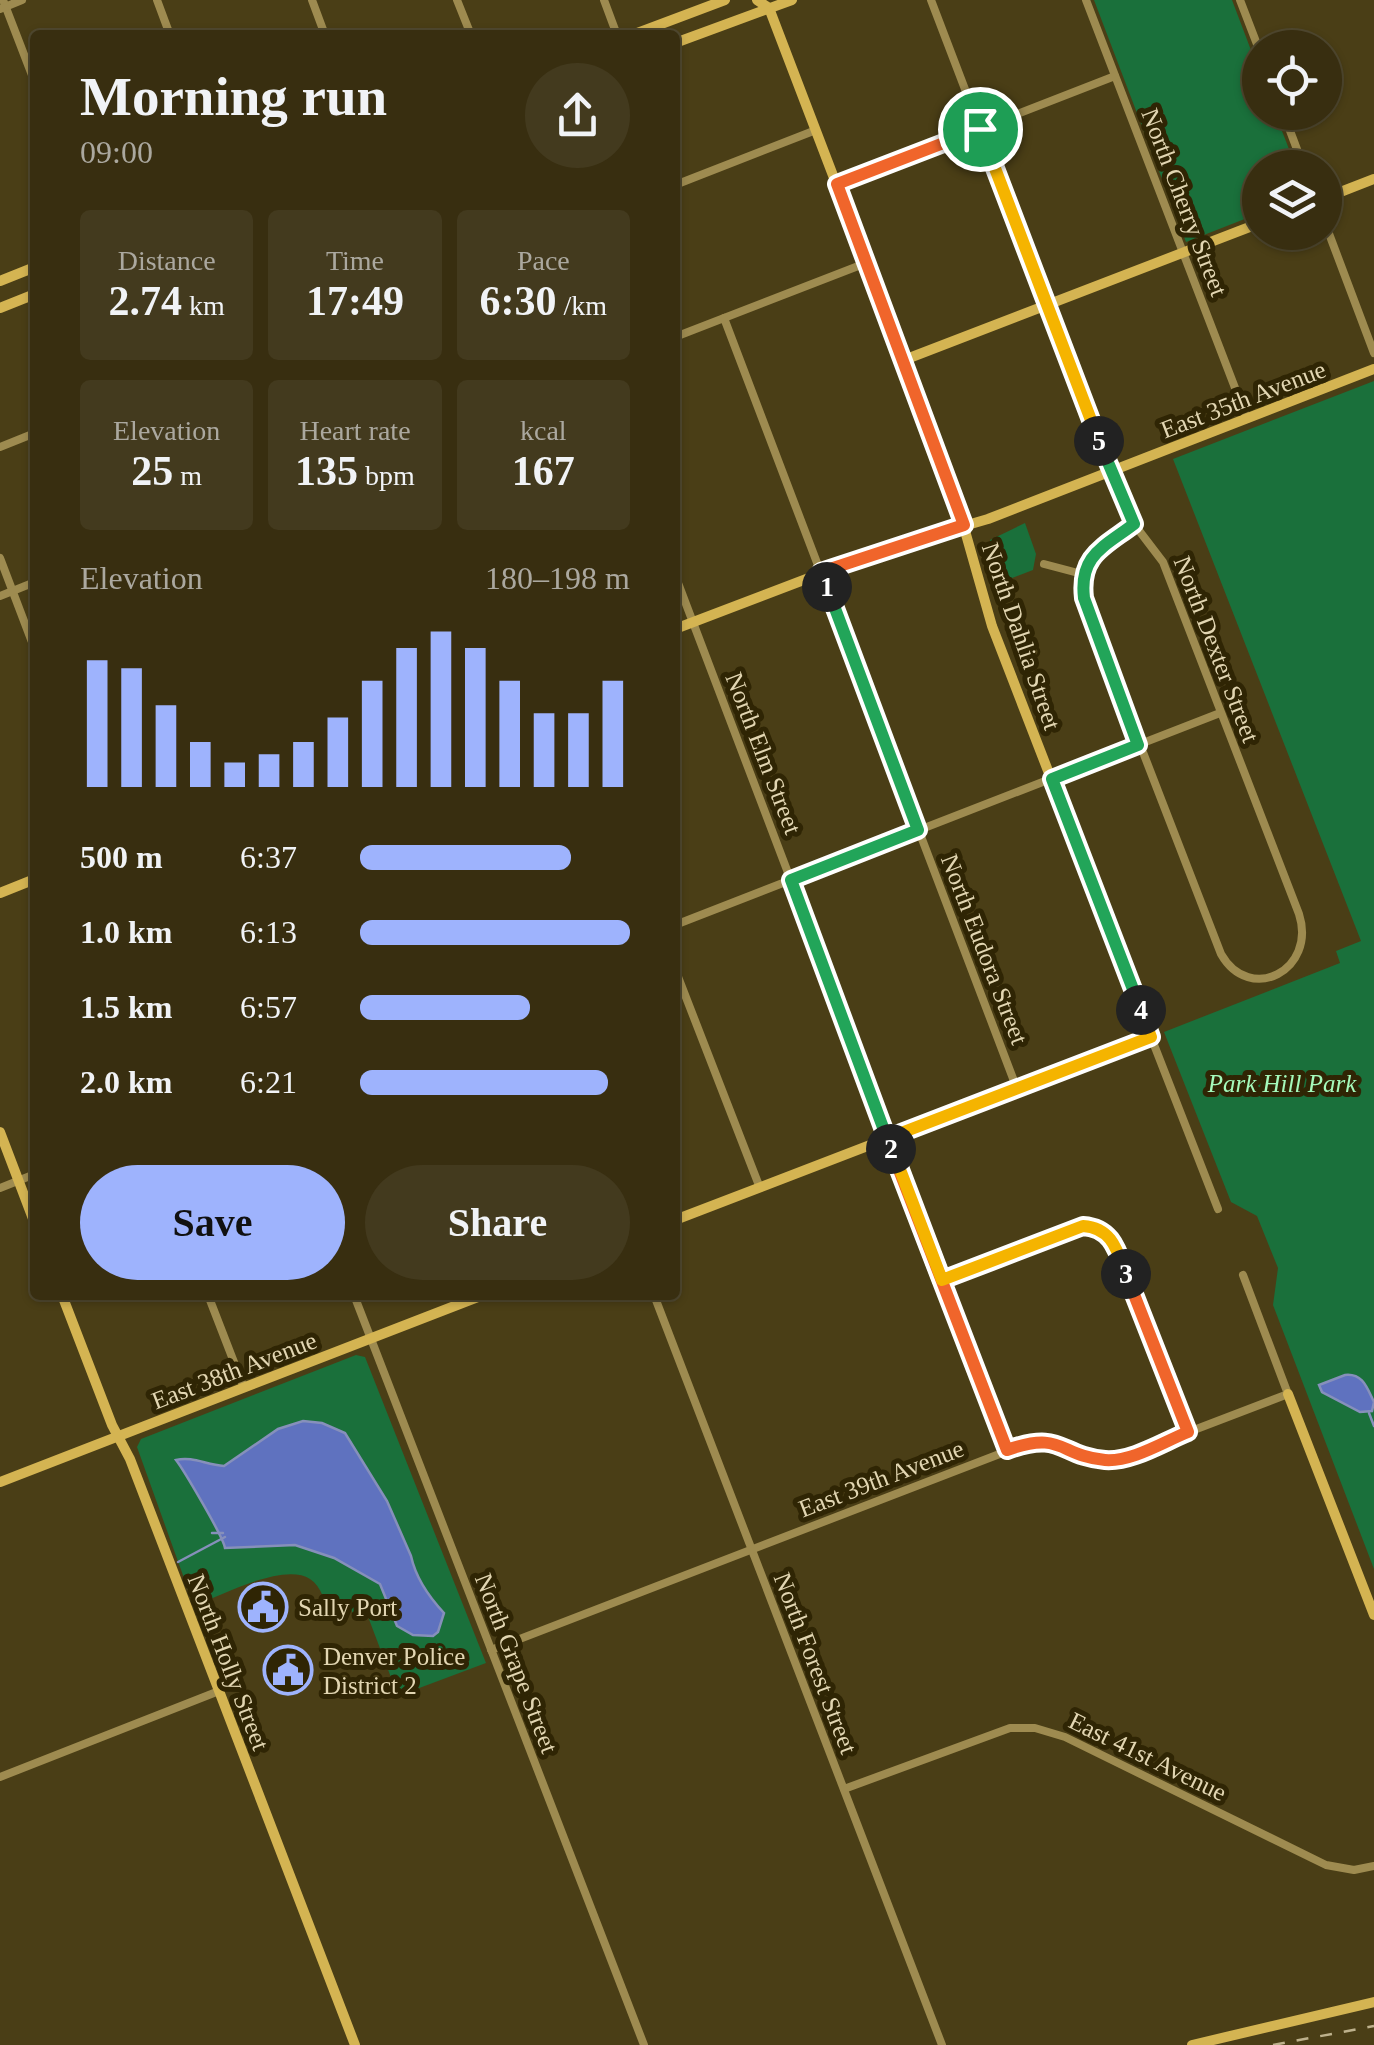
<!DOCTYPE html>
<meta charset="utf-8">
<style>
:root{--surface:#382e10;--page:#433a1e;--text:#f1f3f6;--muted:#aba89f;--line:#524a30;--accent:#9eb3fd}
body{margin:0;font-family:"Times New Roman",serif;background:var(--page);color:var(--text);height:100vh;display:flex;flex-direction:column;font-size:38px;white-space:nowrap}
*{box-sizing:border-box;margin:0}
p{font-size:32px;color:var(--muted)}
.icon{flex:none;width:55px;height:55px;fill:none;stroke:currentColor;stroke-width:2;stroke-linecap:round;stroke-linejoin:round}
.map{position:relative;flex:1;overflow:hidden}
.side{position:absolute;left:30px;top:30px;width:650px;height:1270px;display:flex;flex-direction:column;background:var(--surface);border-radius:10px;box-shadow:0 2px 8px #0004,0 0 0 2px var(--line)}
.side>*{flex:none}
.buttons{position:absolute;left:1242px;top:30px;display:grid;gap:20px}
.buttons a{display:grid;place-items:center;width:100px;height:100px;border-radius:50%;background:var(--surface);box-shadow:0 2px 8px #0004,0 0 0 2px var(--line);font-size:50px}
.pin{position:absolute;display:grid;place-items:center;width:85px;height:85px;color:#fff;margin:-42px;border:5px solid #fff;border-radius:50%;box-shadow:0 2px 10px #0007}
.km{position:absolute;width:50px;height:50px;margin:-25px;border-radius:50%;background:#222;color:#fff;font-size:28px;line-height:50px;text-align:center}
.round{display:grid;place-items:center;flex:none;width:105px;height:105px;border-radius:52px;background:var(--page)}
.overview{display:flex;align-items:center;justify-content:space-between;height:170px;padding:0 50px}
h1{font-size:55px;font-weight:600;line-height:75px}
.metrics{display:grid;grid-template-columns:repeat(3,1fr);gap:15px;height:170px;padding:10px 50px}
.metrics div{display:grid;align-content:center;border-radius:10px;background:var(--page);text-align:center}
.metrics b{font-size:42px;font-weight:600}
.metrics small{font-size:28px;font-weight:400}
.metrics p{font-size:28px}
.chart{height:280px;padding:20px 50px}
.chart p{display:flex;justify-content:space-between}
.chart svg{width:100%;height:180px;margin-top:10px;stroke:var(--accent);stroke-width:6}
.action{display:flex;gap:20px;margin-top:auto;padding:20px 50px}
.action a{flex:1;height:115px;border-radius:60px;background:var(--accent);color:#111;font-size:40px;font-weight:600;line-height:115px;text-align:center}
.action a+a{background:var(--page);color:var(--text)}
ul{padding:0 50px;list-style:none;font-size:32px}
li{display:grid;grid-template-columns:160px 120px 1fr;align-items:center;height:75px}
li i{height:25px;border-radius:12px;background:var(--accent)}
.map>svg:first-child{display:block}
.green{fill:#1a703b}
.water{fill:#5f72bf;stroke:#8690bb;stroke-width:2.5}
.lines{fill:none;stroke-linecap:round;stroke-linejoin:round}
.stream{stroke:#8690bb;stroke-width:2.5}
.street{stroke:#9e8b50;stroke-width:8}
.secondary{stroke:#d4b452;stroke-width:10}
.rail{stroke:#bdb18c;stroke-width:2.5;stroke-dasharray:12 12;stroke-linecap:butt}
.split-1-casing{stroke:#fff;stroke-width:20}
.split-2-casing{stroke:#fff;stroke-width:20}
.split-3-casing{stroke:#fff;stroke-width:20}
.split-4-casing{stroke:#fff;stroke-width:20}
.split-5-casing{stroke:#fff;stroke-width:20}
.split-6-casing{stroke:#fff;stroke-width:20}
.split-1{stroke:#f0652b;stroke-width:12}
.split-2{stroke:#22a559;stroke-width:12}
.split-3{stroke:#f0652b;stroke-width:12}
.split-4{stroke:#f5b400;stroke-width:12}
.split-5{stroke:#22a559;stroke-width:12}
.split-6{stroke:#f5b400;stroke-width:12}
.labels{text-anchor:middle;stroke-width:10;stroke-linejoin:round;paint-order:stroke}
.street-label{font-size:25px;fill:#e2d6b2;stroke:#2f2504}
.park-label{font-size:25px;font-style:italic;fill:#a5fabb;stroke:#2f2504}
.poi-label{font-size:25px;fill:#e2d6b2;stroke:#2f2504;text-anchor:start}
</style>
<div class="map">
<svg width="1374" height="2045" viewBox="0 0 1374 2045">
<rect width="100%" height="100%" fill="#4a3e16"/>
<g class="green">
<path d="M 1094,0 L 1232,0 L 1260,74 L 1260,112 L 1275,113 L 1296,167 L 1260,168 L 1260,213 L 1186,242 Z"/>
<path d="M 1374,381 L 1374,1569 L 1273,1305 L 1278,1268 L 1257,1216 L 1231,1202 L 1164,1032 L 1340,963 L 1336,951 L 1361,941 L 1173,459 Z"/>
<path d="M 1025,523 L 1036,554 L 1033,570 L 996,584 L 990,540 Z"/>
<path d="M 356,1355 L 365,1357 L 486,1663 L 398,1696 L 367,1614 L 355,1618 L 350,1607 L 330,1615 C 325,1603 322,1587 310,1579 C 284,1562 222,1595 194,1606 L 137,1447 L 141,1439 Z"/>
</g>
<g class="water">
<path d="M 1345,1375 C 1363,1373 1367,1388 1374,1402 L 1372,1411 L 1360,1412 L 1322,1392 L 1319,1385 Z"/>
<path d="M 303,1421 L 322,1423 L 345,1433 L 387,1501 L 411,1556 C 416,1579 429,1597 444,1613 L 438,1632 L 433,1636 L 413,1635 L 397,1626 L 380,1584 L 334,1558 L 295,1545 L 225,1548 C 223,1536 183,1469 176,1460 C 193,1456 206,1465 224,1466 L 278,1429 Z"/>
</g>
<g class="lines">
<g class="stream">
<path d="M 1369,1413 L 1374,1426"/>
<path d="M 212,1533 L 223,1533"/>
<path d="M 178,1562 L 225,1537"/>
</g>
<g class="street">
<path d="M 3,0 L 35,83"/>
<path d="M 157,0 L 170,35"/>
<path d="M 312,0 L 325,35"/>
<path d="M 457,0 L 471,35"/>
<path d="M 604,0 L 617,35"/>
<path d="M 931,0 L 1111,472 L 1134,524 L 1163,562 L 1299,914 C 1317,970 1250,1005 1221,954 L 1083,597 C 1079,555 1104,547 1134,524"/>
<path d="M 1086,0 L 1247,419"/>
<path d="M 1240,0 L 1260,52"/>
<path d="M 0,9 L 22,0"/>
<path d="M 1283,112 L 1304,168"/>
<path d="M 837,184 L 1115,76"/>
<path d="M 675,185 L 816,130"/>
<path d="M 1325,223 L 1374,353"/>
<path d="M 724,318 L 1017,1089"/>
<path d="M 675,337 L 866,263"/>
<path d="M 0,447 L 35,433"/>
<path d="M 0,558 L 35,650"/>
<path d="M 1044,564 L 1082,574"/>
<path d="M 675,575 L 1007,1450"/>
<path d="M 0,596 L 35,582"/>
<path d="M 675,925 L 1220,713"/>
<path d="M 675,969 L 760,1188"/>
<path d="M 1151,1037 L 1218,1209"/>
<path d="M 0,1188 L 35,1174"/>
<path d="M 942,1280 L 1071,1229 C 1090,1224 1105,1227 1115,1246 L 1188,1432"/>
<path d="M 208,1295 L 244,1388"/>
<path d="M 354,1295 L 644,2045"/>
<path d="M 654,1295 L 942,2045"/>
<path d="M 491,1650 L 1028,1443 C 1059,1436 1087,1460 1118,1459 L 1288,1394 L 1243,1275"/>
<path d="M 0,1777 L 219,1691"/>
<path d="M 844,1789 L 1010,1728 L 1035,1728 L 1065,1737 L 1326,1865 L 1354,1870 L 1374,1866"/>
</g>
<g class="secondary">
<path d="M 632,35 L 725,0"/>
<path d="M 675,43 L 792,0"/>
<path d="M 1325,198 L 1374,179"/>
<path d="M 0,281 L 35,267"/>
<path d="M 0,308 L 35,294"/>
<path d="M 904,360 L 1260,223"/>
<path d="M 675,629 L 885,549 L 988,519 L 1374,369"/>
<path d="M 0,893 L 35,879"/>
<path d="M 0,1132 L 35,1224"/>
<path d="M 675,1220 L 1151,1037 L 992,626 L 954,492 L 769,8 L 757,0"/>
<path d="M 62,1295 L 112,1425 L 130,1459 L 355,2045"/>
<path d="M 1288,1394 L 1374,1615"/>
<path d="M 0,1482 L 483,1295"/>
<path d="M 1192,2045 L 1374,2002"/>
</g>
<path class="rail" d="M 1273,2045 L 1374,2026"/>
</g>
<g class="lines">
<g class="split-1-casing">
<path id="split-1" d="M 827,587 L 821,572 L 964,525 L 837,184 L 980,129"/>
</g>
<g class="split-2-casing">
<path id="split-2" d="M 827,587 L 918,830 L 791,880 L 891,1149"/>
</g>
<g class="split-3-casing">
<path id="split-3" d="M 891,1149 L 1007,1450 C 1063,1430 1059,1456 1105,1460 C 1132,1462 1163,1442 1188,1432 L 1126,1274"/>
</g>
<g class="split-4-casing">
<path id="split-4" d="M 1126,1274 C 1117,1250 1112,1228 1083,1226 L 942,1280 L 888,1138 L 1151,1037 L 1141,1010"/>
</g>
<g class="split-5-casing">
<path id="split-5" d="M 1099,441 L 1134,524 C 1104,547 1079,555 1084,598 L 1138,745 L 1052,779 L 1141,1010"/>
</g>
<g class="split-6-casing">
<path id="split-6" d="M 980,129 L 1099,441"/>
</g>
<use href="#split-1" class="split-1"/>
<use href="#split-2" class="split-2"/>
<use href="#split-3" class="split-3"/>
<use href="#split-4" class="split-4"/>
<use href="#split-5" class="split-5"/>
<use href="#split-6" class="split-6"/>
</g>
<defs>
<g id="civic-ring" transform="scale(2.5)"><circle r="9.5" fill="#2f2504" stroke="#9eb3fd" stroke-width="1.5"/><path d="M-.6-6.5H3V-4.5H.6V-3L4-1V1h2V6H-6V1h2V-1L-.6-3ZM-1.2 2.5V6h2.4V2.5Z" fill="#9eb3fd"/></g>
</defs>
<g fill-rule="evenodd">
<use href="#civic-ring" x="263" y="1607"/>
<use href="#civic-ring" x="288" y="1670"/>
</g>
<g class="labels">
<g class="street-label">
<text transform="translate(1185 202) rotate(69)" y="9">North Cherry Street</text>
<text transform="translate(1243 399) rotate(-21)" y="9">East 35th Avenue</text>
<text transform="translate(1022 636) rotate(71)" y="9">North Dahlia Street</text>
<text transform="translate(1217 649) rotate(69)" y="9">North Dexter Street</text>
<text transform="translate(764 753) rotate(69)" y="9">North Elm Street</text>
<text transform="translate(985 949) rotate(69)" y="9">North Eudora Street</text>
<text transform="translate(234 1370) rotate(-21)" y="9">East 38th Avenue</text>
<text transform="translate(881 1478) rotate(-21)" y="9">East 39th Avenue</text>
<text transform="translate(229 1662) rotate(69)" y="9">North Holly Street</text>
<text transform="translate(517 1663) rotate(69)" y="9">North Grape Street</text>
<text transform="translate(816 1663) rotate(69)" y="9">North Forest Street</text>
<text transform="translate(1148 1756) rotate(26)" y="9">East 41st Avenue</text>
</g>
<g class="park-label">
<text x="1282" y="1092">Park Hill Park</text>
</g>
<g class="poi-label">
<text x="298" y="1616">Sally Port</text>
<text x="323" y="1665">Denver Police<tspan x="323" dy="29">District 2</tspan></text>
</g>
</g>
</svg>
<div class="buttons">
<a><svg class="icon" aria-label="locate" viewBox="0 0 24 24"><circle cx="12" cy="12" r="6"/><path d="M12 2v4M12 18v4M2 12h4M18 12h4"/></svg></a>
<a><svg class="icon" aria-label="layers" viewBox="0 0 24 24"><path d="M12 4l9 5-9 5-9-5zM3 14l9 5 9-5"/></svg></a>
</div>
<div class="pin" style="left:980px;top:129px;background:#1e9e55"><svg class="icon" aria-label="arrive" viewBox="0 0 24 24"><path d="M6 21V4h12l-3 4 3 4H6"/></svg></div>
<b class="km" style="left:827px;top:587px">1</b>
<b class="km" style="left:891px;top:1149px">2</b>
<b class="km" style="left:1126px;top:1274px">3</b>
<b class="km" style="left:1141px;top:1010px">4</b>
<b class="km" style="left:1099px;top:441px">5</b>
<section class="side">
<div class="overview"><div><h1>Morning run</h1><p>09:00</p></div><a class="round"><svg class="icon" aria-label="share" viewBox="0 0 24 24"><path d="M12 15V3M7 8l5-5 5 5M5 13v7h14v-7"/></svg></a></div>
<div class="metrics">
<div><p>Distance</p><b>2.74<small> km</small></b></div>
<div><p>Time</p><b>17:49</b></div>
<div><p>Pace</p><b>6:30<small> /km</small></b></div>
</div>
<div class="metrics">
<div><p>Elevation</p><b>25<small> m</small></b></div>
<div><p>Heart rate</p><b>135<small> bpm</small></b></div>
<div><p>kcal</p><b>167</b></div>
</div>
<div class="chart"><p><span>Elevation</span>180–198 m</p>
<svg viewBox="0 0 160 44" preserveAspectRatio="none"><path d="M5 44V13M15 44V15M25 44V24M35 44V33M45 44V38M55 44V36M65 44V33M75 44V27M85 44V18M95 44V10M105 44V6M115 44V10M125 44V18M135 44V26M145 44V26M155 44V18"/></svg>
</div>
<ul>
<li><b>500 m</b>6:37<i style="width:78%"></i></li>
<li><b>1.0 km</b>6:13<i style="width:100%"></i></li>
<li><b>1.5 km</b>6:57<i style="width:63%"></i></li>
<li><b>2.0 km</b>6:21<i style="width:92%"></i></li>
</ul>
<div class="action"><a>Save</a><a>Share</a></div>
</section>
</div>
